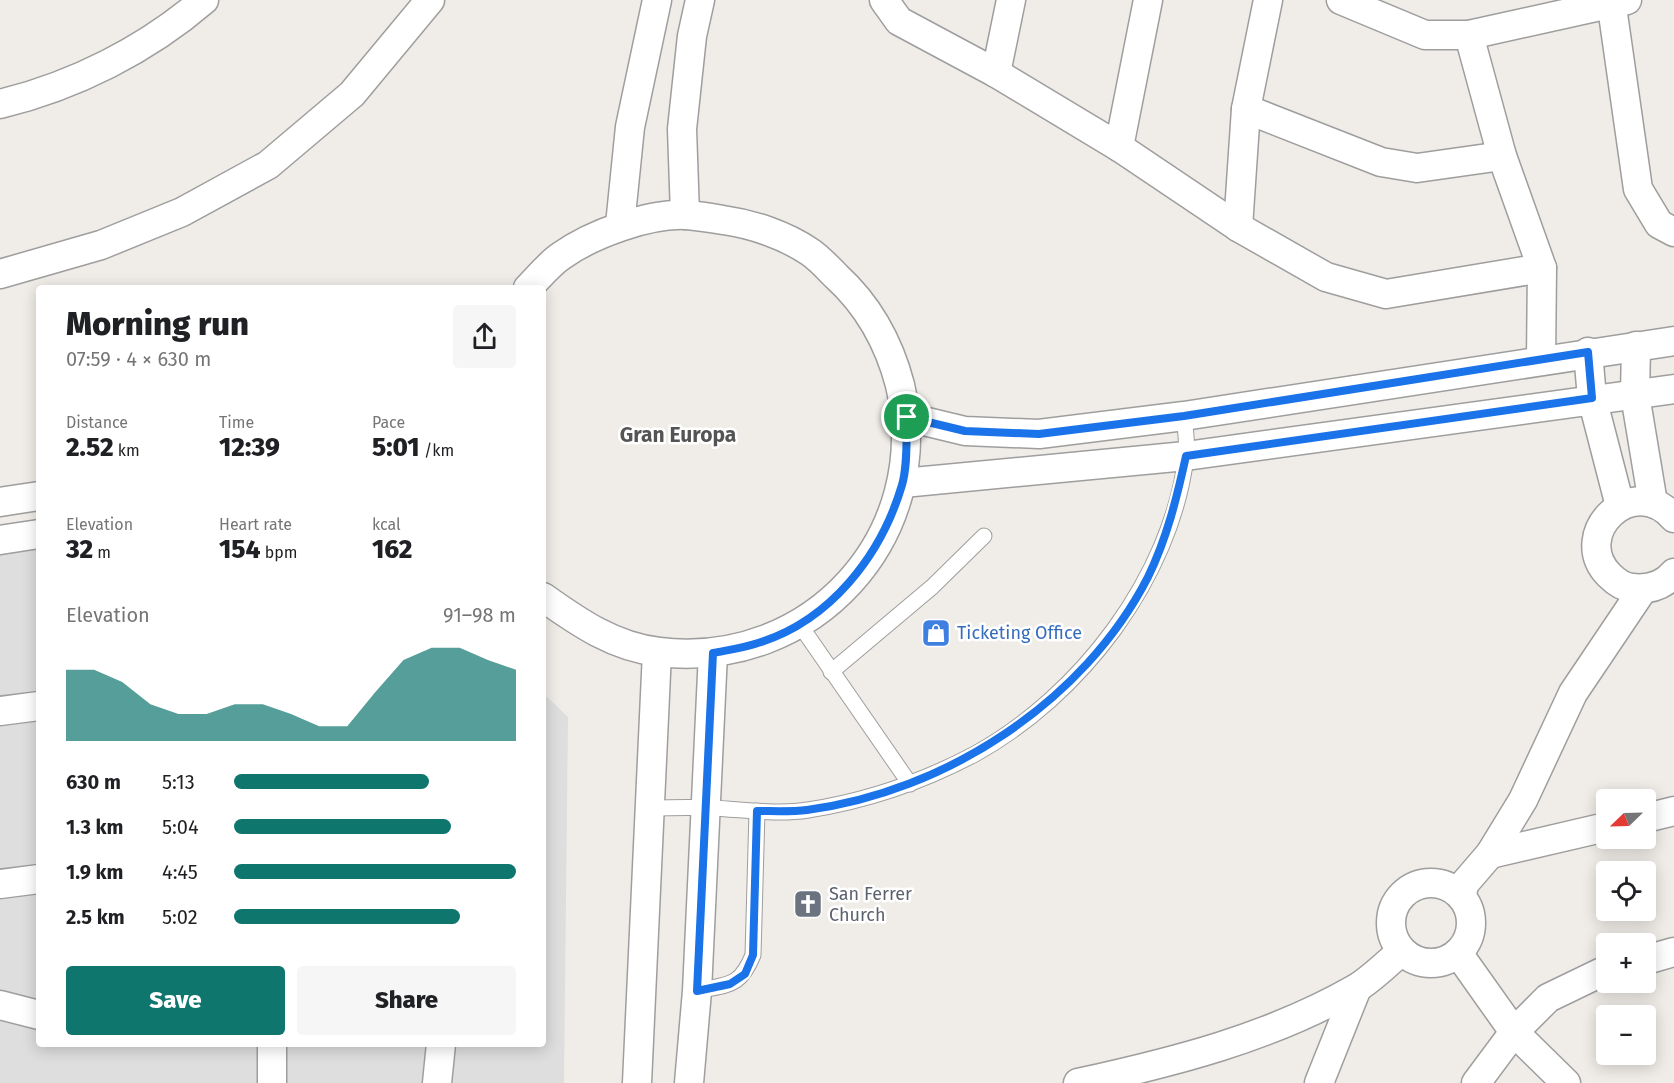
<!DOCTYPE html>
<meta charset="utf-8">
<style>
:root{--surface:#fff;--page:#f6f6f6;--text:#202124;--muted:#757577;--accent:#0f766e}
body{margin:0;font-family:"Fira Sans",sans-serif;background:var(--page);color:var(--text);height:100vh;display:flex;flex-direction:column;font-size:22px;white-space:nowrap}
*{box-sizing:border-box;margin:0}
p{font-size:20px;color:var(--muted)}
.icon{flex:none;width:33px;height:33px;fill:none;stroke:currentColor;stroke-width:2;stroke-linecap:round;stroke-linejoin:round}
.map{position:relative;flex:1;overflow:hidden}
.drawer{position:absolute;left:36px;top:285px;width:510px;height:762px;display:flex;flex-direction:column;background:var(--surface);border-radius:6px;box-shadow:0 3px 15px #0003}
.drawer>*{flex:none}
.needle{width:39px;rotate:247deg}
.buttons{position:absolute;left:1596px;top:789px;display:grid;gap:12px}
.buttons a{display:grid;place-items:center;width:60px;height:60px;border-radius:6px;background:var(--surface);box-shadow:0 3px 15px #0003;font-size:30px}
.pin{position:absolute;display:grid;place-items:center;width:51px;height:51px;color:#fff;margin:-26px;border:3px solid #fff;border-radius:50%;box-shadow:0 2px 6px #0007}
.round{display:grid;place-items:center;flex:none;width:63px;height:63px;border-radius:6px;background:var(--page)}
.head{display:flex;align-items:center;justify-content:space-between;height:102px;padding:0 30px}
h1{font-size:33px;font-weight:800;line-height:45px}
.metrics{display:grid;grid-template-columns:repeat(3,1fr);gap:9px;height:102px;padding:6px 30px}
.metrics div{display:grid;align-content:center}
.metrics b{font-size:26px;font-weight:800}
.metrics small{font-size:16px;font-weight:400}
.metrics p{font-size:16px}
.chart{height:168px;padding:12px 30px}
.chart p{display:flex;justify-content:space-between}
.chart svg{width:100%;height:108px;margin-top:6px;fill:var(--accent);opacity:.7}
.primary-button{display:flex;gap:12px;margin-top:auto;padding:12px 30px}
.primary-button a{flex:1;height:69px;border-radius:6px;background:var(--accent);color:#fff;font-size:24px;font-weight:800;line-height:69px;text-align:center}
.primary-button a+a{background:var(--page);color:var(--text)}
ul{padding:0 30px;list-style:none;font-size:20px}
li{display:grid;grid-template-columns:96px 72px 1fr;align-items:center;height:45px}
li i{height:15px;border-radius:8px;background:var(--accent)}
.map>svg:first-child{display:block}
.residential{fill:#dfdede}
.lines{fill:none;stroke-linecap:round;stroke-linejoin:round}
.lane-casing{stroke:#9e9e9e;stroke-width:17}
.street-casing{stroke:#9e9e9e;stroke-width:31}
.lane{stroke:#fff;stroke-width:15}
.street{stroke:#fff;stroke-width:28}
.route-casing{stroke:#fff;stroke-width:12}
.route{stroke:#1a73e8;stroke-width:8}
.labels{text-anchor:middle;stroke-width:5;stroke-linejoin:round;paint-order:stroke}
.shop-label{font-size:18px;fill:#366cbe;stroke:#fff;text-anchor:start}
.worship-label{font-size:18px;fill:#5b616d;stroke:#fff;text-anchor:start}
.quarter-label{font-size:21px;font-weight:bold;fill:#545454;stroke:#fff}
</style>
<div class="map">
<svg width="1674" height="1083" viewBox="0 0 1674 1083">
<rect width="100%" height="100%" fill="#f0ede8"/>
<path class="residential" d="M 39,547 L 39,1044 L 543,1044 L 543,693 L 568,717 L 564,1083 L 0,1083 L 0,553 Z"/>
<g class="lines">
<g class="lane-casing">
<g id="lane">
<path d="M 800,625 L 910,784"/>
<path d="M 831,672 L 932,587 L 984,536"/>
<path d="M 650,808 C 669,808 689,807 709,808 C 741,809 776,815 808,810 C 866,801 924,781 975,754 C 1080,696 1171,578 1186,457 C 1188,444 1185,429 1184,416"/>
<path d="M 697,991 C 729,984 740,987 753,955 L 757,811"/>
</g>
</g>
<g class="street-casing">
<g id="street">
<path d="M 884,0 L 899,21 L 996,73 L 1119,147 L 1238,227 L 1326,277 L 1386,294 L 1542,268"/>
<path d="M 1341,0 L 1425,35 L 1469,35 L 1627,0"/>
<path d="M 1611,0 L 1638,189 L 1659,224 L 1674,232"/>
<path d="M 1469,35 L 1502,156 L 1542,268 L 1541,360"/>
<path d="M 996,73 L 1011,0"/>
<path d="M 0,104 C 74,86 146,50 204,0"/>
<path d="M 1246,109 L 1381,162 L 1417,168 L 1502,156"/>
<path d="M 1119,147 L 1148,0"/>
<path d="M 685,215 L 682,129 L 692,36 L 700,0"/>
<path d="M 620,225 L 630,127 L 657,0"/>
<path d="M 1238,227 L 1246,109 L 1268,0"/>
<path d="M 0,274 L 101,245 L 182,212 L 268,165 L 352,94 L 430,0"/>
<path d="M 528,288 C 538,278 549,264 561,256 C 592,234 649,213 687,215 C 699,216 711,218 723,220 C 752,224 785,235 810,252 C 819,258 828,268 836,276 C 869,306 889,343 900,385 C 935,536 812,670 659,652 C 614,647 578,622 543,597"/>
<path d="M 1636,346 L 1635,395 L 1653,503"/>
<path d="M 1588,352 L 1592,398 L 1620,506"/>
<path d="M 907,417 L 965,431 L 1039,434 L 1184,416 L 1674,341"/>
<path d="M 903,483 L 1186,456 L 1674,389"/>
<path d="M 0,502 L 39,496"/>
<path d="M 1674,518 C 1633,471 1569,534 1609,575 C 1615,581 1623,587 1632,588 C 1649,590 1663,586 1674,573"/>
<path d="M 0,540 L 39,534"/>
<path d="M 0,711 L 39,706"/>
<path d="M 1646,818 L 1674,811"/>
<path d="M 1490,854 L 1606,827"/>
<circle cx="1431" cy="923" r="40"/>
<path d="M 0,884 L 39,879"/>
<path d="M 1461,896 L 1465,883 L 1490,854 L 1523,800 L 1573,693 L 1643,589"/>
<path d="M 1458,953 L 1514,1032 L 1566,1083"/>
<path d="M 1646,960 L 1674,952"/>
<path d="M 0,1005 L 39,1015"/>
<path d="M 272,1083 L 272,1044"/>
<path d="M 437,1083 L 441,1044"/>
<path d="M 637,1083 L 657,652"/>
<path d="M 689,1083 L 697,991 L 713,653"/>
<path d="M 1078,1083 C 1174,1062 1269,1038 1355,989 C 1372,979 1387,963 1402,951"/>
<path d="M 1319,1083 L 1357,988"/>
<path d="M 1476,1083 L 1514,1032 L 1548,998 L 1606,970"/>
</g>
</g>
<use href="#lane" class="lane"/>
<use href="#street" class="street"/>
</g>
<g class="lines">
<g class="route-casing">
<path id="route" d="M 1588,352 L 1592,398 L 1186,456 C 1177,497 1167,538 1148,577 C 1084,702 945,792 807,810 C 791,812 773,811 757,811 L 753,955 L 745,974 L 730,984 L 697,991 L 713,653 C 728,650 743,648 758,643 C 830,621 881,556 902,485 C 908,464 906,438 907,417 L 965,431 L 1039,434 L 1184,416 Z"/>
</g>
<use href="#route" class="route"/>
</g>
<defs>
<g id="shop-square" transform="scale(1.5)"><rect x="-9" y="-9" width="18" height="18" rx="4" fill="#3f7fe0" stroke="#fff"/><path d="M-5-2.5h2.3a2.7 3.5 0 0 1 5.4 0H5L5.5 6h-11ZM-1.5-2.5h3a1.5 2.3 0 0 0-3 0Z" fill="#fff"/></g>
<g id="church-square" transform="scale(1.5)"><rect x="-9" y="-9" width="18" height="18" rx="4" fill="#6b7280" stroke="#fff"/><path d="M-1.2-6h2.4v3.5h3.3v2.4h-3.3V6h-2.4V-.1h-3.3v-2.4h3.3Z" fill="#fff"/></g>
</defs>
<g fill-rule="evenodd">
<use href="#shop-square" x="936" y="633"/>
<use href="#church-square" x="808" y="904"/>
</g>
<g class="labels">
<g class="shop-label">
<text x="957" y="639">Ticketing Office</text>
</g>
<g class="worship-label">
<text x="829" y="900">San Ferrer<tspan x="829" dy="21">Church</tspan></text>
</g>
<g class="quarter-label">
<text x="678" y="442">Gran Europa</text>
</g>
</g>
</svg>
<div class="buttons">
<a><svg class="needle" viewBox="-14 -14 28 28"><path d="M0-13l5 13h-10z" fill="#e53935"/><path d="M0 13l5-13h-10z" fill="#757577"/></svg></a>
<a><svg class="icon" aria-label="locate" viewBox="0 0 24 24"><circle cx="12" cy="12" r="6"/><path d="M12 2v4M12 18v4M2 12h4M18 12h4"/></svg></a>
<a>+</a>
<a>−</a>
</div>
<div class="pin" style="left:907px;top:417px;background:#1e9e55"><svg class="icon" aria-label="arrive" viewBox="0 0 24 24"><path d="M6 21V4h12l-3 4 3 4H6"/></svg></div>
<section class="drawer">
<div class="head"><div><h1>Morning run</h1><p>07:59 · 4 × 630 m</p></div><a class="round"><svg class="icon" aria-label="share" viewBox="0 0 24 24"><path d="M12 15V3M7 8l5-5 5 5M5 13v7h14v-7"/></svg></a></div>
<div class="metrics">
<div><p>Distance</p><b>2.52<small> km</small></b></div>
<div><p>Time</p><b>12:39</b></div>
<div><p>Pace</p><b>5:01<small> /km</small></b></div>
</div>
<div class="metrics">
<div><p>Elevation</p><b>32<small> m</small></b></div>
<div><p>Heart rate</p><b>154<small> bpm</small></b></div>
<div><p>kcal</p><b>162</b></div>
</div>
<div class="chart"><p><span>Elevation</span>91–98 m</p>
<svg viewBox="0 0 160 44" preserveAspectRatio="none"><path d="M0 44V15L10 15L20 20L30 29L40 33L50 33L60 29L70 29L80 33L90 38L100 38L110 24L120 11L130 6L140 6L150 11L160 15V44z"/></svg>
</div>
<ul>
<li><b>630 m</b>5:13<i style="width:69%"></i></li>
<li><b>1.3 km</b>5:04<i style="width:77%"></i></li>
<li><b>1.9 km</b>4:45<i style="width:100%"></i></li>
<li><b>2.5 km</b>5:02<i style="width:80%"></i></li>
</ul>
<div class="primary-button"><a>Save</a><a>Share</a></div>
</section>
</div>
